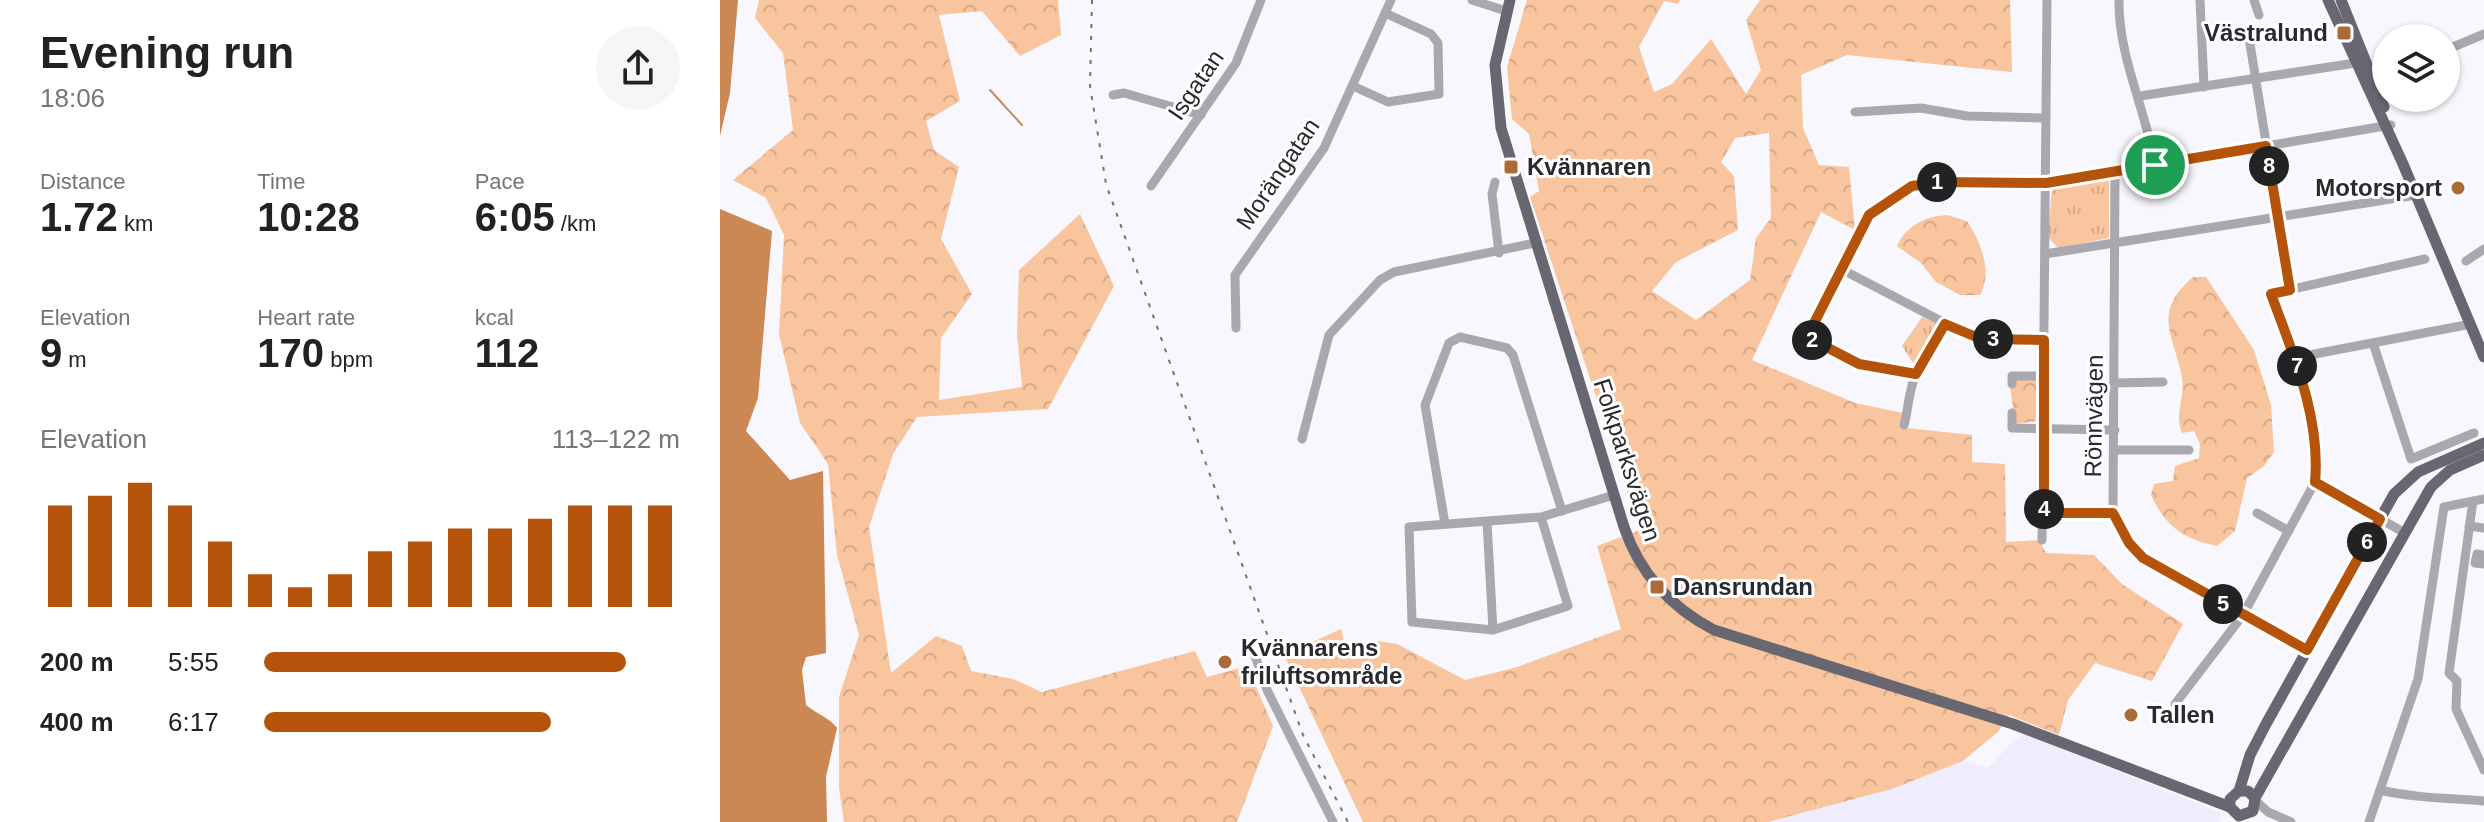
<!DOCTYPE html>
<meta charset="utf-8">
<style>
:root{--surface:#fff;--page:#f6f6f6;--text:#222;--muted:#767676;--accent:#b45309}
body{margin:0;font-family:Helvetica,sans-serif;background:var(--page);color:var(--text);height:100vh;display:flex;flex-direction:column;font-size:30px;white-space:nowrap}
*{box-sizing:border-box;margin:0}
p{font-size:26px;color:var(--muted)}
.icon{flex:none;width:44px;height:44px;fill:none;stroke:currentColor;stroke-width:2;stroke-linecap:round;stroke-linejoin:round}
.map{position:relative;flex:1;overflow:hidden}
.side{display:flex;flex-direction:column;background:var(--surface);width:720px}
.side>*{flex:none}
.fabs{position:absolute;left:1652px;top:24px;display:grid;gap:16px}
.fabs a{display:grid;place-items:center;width:88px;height:88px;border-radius:50%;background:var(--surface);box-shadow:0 2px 6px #0004;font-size:40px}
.pin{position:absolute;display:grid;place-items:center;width:68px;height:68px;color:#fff;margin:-34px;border:4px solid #fff;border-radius:50%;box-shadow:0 2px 8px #0007}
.km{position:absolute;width:40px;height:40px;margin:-20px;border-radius:50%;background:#222;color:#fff;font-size:22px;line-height:40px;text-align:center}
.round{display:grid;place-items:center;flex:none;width:84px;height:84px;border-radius:42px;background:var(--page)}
.overview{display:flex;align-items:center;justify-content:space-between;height:136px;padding:0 40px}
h1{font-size:44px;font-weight:700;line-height:60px}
.metrics{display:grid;grid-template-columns:repeat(3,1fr);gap:12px;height:136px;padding:8px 40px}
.metrics div{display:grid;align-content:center}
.metrics b{font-size:40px;font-weight:700}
.metrics small{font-size:22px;font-weight:400}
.metrics p{font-size:22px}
.chart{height:224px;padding:16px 40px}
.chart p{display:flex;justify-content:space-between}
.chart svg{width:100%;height:144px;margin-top:8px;stroke:var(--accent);stroke-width:6}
ul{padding:0 40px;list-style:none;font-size:26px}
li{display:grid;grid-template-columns:128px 96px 1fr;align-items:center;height:60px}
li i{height:20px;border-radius:10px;background:var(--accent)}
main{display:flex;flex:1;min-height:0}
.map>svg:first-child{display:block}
.built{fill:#eeecfd}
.grass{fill:url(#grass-tufts)}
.forest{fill:url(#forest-crowns);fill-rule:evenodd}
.water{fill:#cc8852}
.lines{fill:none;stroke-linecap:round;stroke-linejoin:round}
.stream{stroke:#cc8852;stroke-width:2}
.minor{stroke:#a9a8ae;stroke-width:9}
.major{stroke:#686771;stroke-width:11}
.rail{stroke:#737278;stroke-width:2;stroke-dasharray:4 8;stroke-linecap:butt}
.route-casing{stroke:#fff;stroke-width:16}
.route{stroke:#b45309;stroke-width:10}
.poi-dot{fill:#ac6b36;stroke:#fff;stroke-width:3}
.labels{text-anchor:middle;stroke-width:6;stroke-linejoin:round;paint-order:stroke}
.poi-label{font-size:24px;font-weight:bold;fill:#2a292f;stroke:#fff;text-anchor:start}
.street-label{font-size:24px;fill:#2a292f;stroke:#fff}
</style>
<main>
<section class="side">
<div class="overview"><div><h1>Evening run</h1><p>18:06</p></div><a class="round"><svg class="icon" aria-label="share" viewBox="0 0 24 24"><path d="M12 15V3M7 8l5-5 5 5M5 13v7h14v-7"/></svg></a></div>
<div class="metrics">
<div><p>Distance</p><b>1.72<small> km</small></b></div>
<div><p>Time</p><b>10:28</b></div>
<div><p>Pace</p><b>6:05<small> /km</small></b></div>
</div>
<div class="metrics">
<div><p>Elevation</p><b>9<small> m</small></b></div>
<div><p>Heart rate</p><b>170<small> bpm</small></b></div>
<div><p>kcal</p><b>112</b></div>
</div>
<div class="chart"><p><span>Elevation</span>113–122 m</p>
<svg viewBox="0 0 160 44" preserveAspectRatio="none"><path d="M5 44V13M15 44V10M25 44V6M35 44V13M45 44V24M55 44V34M65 44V38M75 44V34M85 44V27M95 44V24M105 44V20M115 44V20M125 44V17M135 44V13M145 44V13M155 44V13"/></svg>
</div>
<ul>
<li><b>200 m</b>5:55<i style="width:87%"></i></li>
<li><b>400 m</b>6:17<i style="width:69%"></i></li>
</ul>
</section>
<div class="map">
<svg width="1764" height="822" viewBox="0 0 1764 822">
<defs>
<pattern id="grass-tufts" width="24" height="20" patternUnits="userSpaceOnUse" patternTransform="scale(2)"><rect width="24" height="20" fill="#f9c59f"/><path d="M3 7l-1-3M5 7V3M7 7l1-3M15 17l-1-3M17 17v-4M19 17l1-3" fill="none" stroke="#d6a989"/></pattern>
<pattern id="forest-crowns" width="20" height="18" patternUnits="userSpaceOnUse" patternTransform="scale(2)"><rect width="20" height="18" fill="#f9c59f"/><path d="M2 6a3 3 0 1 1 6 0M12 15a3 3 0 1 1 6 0" fill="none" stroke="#d6a989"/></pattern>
</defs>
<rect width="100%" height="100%" fill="#f8f7fd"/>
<path class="built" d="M 1305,734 L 1501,813 L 1499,822 L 1048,822 L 1172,789 L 1243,761 L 1268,768 L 1294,740 Z"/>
<g class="grass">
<path d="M 1389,177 L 1389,238 L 1338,248 L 1328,237 L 1332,187 Z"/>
<path d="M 1202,317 L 1216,323 L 1217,329 L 1195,366 L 1182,346 Z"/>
</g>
<g class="forest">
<path d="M 39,0 L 338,0 L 341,35 L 300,56 L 262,11 L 219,15 L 240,101 L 206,121 L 214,150 L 239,167 L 221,239 L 252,294 L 221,338 L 219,400 L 302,387 L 297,334 L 299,270 L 360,214 L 394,286 L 328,409 L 197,417 L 173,454 L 149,527 L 171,673 L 216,636 L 242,646 L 251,671 L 293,679 L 322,692 L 475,651 L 487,677 L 527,666 L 553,726 L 517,822 L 124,822 L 119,788 L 119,697 L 139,635 L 117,555 L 108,464 L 80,423 L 59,334 L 64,235 L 46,198 L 13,180 L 73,130 L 63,53 L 35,18 Z"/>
<path d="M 807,0 L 960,0 L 958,4 L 944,1 L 919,47 L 934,92 L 952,84 L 991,39 L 1026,94 L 1041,70 L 1026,20 L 1040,0 L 1290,0 L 1292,72 L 1127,55 L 1081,75 L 1083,128 L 1099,165 L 1129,167 L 1135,230 L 1101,212 L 1032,360 L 1135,403 L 1183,413 L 1187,428 L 1252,435 L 1252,462 L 1285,464 L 1286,542 L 1319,540 L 1326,553 L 1374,555 L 1402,584 L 1463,624 L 1432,681 L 1375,663 L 1348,700 L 1339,735 L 1289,715 L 1278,732 L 1243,761 L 1172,789 L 1048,822 L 643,822 L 564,655 L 621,629 L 626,650 L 651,640 L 677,644 L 745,680 L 794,668 L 901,629 L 877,546 L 920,530 L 810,197 L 819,191 L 809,134 L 792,119 L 787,67 ZM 1049,133 L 1051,218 L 1036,238 L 1030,280 L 976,320 L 932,291 L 956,262 L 1018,230 L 1014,176 L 1001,162 L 1015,138 Z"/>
<path d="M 1227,215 L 1247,221 C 1261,242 1273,272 1260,295 L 1240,295 L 1216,282 L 1201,263 L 1177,246 C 1187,225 1204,217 1227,215 Z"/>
<path d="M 1473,277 L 1486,277 L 1534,350 L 1551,405 L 1554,452 L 1544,466 L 1527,478 L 1515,531 L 1497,546 C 1463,539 1446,527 1431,495 L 1434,484 L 1453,481 L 1455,466 L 1479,458 L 1480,444 L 1474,431 L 1462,433 C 1454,415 1465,398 1462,378 C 1454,334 1431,314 1473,277 Z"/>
<path d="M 1315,379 L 1318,385 L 1318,421 L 1295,424 L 1290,386 L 1296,386 L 1296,380 Z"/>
</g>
<g class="water">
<path d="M 0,0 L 18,0 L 10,93 L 0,136 Z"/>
<path d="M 0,209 L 52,231 L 38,398 L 26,431 L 70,480 L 103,471 L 106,653 L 86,657 L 82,670 L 86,705 C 96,714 109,717 117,728 L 106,777 L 107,822 L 0,822 Z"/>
</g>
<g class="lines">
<path class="stream" d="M 270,90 L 302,125"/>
<g class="minor">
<path d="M 752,0 L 786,11"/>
<path d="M 1399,0 C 1398,56 1426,110 1435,165"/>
<path d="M 1480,0 L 1484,87"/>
<path d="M 1534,0 L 1539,15"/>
<path d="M 1529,38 L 1570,290"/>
<path d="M 1726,50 L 1764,34"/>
<path d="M 633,86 L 668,102 L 719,94 L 718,43 L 711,34 L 665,13"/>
<path d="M 393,95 L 404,93 L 481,115"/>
<path d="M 1420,96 L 1642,62"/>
<path d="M 1135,112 L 1201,108 L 1247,116 L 1326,118"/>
<path d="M 1395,171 L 1393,513 L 1409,543 L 1423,558 L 1587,650"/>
<path d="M 775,182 L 772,194 L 779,253"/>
<path d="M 431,186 L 516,63 L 541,0"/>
<path d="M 1325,254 L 1696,195"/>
<path d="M 1746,261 L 1764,249"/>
<path d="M 1121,269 L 1248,335 L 1261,339 L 1324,340"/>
<path d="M 1225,324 L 1196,374 L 1139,364 L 1087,337 L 1149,215 L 1192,186 L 1219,182 L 1326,183 L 1671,125"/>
<path d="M 516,328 L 515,275 L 604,148 L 671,0"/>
<path d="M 1653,343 L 1691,459 L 1754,433"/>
<path d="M 1574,358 L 1751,324"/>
<path d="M 1394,383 L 1443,382"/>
<path d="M 1292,384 L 1292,376 L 1324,376"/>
<path d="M 1292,413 L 1292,428 L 1395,430"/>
<path d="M 1184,425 C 1189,407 1188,392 1196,374"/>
<path d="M 582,439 L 609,335 L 660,280 L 674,272 L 815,243"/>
<path d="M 1394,450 L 1469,450"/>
<path d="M 1595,482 L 1685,533"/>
<path d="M 1753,501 L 1729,673 L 1737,681 L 1736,709 L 1764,770"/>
<path d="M 1324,513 L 1393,513"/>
<path d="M 1537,513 L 1569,531"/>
<path d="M 821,517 L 689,527 L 692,622 L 773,630 L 848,606 L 821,517 L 894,495"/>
<path d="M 767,522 L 773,630"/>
<path d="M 725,524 L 705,405 L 729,343 L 740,337 L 787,348 L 793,355 L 842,511"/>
<path d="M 1749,526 L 1764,528"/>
<path d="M 1322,540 L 1327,0"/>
<path d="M 1764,555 L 1757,554 L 1755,563 L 1764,564"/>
<path d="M 534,653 L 547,690 L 613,822"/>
<path d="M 1455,704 L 1523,615 L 1595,482 C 1601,418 1573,354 1551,294 L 1705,259"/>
<path d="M 1660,790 C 1694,798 1728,798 1764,801"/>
<path d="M 1536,801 L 1548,812 L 1571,822"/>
<path d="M 1649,822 L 1698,679 L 1724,507 L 1764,499"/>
</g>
<g class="major">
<path d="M 790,0 L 775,65 L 781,128 L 904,527 C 920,574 950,607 994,630 L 1293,724 L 1510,807"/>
<path d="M 1608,0 L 1683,164 L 1764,357"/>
<path d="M 1621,0 L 1664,107"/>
<path d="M 1519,791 L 1530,755 L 1546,724 L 1674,494 L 1698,472 L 1764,443"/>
<path d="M 1535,798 L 1528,791 L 1519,791 L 1510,799 L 1510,807 L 1519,816 L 1533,811 L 1535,798 L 1711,487 L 1730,470 L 1764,455"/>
</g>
<path class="rail" d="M 372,0 L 370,86 L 386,184 L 583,735 L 628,822"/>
</g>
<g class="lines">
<g class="route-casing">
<path id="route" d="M 1546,146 L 1570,290 L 1551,294 C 1573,354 1601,418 1595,482 L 1660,519 L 1587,650 L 1423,558 L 1409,543 L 1393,513 L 1324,513 L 1324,340 L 1261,339 L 1225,324 L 1196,374 L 1139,364 L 1087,337 L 1149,215 L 1192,186 L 1219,182 L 1326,183 Z"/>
</g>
<use href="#route" class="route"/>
</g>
<g class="poi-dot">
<rect x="1616" y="25" width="16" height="16" rx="4"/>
<rect x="783" y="159" width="16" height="16" rx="4"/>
<circle cx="1738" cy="188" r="8"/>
<rect x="929" y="579" width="16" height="16" rx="4"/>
<circle cx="505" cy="662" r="8"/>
<circle cx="1411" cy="715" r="8"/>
</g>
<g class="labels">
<g class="poi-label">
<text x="1608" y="41" text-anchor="end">Västralund</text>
<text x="807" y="175">Kvännaren</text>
<text x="1722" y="196" text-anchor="end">Motorsport</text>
<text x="953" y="595">Dansrundan</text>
<text x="521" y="656">Kvännarens<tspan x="521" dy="28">friluftsområde</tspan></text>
<text x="1427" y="723">Tallen</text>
</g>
<g class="street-label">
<text transform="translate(476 85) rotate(-56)" y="8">Isgatan</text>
<text transform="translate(558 174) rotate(-56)" y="8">Morängatan</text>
<text transform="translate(1374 416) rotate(-89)" y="8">Rönnvägen</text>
<text transform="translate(907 460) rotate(72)" y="8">Folkparksvägen</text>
</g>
</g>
</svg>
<div class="fabs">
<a><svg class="icon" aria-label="layers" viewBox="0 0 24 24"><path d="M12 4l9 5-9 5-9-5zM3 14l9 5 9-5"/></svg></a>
</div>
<div class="pin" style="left:1435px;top:165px;background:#1e9e55"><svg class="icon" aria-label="arrive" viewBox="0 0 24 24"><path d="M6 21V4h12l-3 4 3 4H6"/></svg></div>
<b class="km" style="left:1217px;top:182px">1</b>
<b class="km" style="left:1092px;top:340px">2</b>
<b class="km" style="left:1273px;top:339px">3</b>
<b class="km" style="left:1324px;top:509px">4</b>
<b class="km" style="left:1503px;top:604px">5</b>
<b class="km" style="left:1647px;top:542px">6</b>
<b class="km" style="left:1577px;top:366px">7</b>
<b class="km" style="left:1549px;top:166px">8</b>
</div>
</main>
